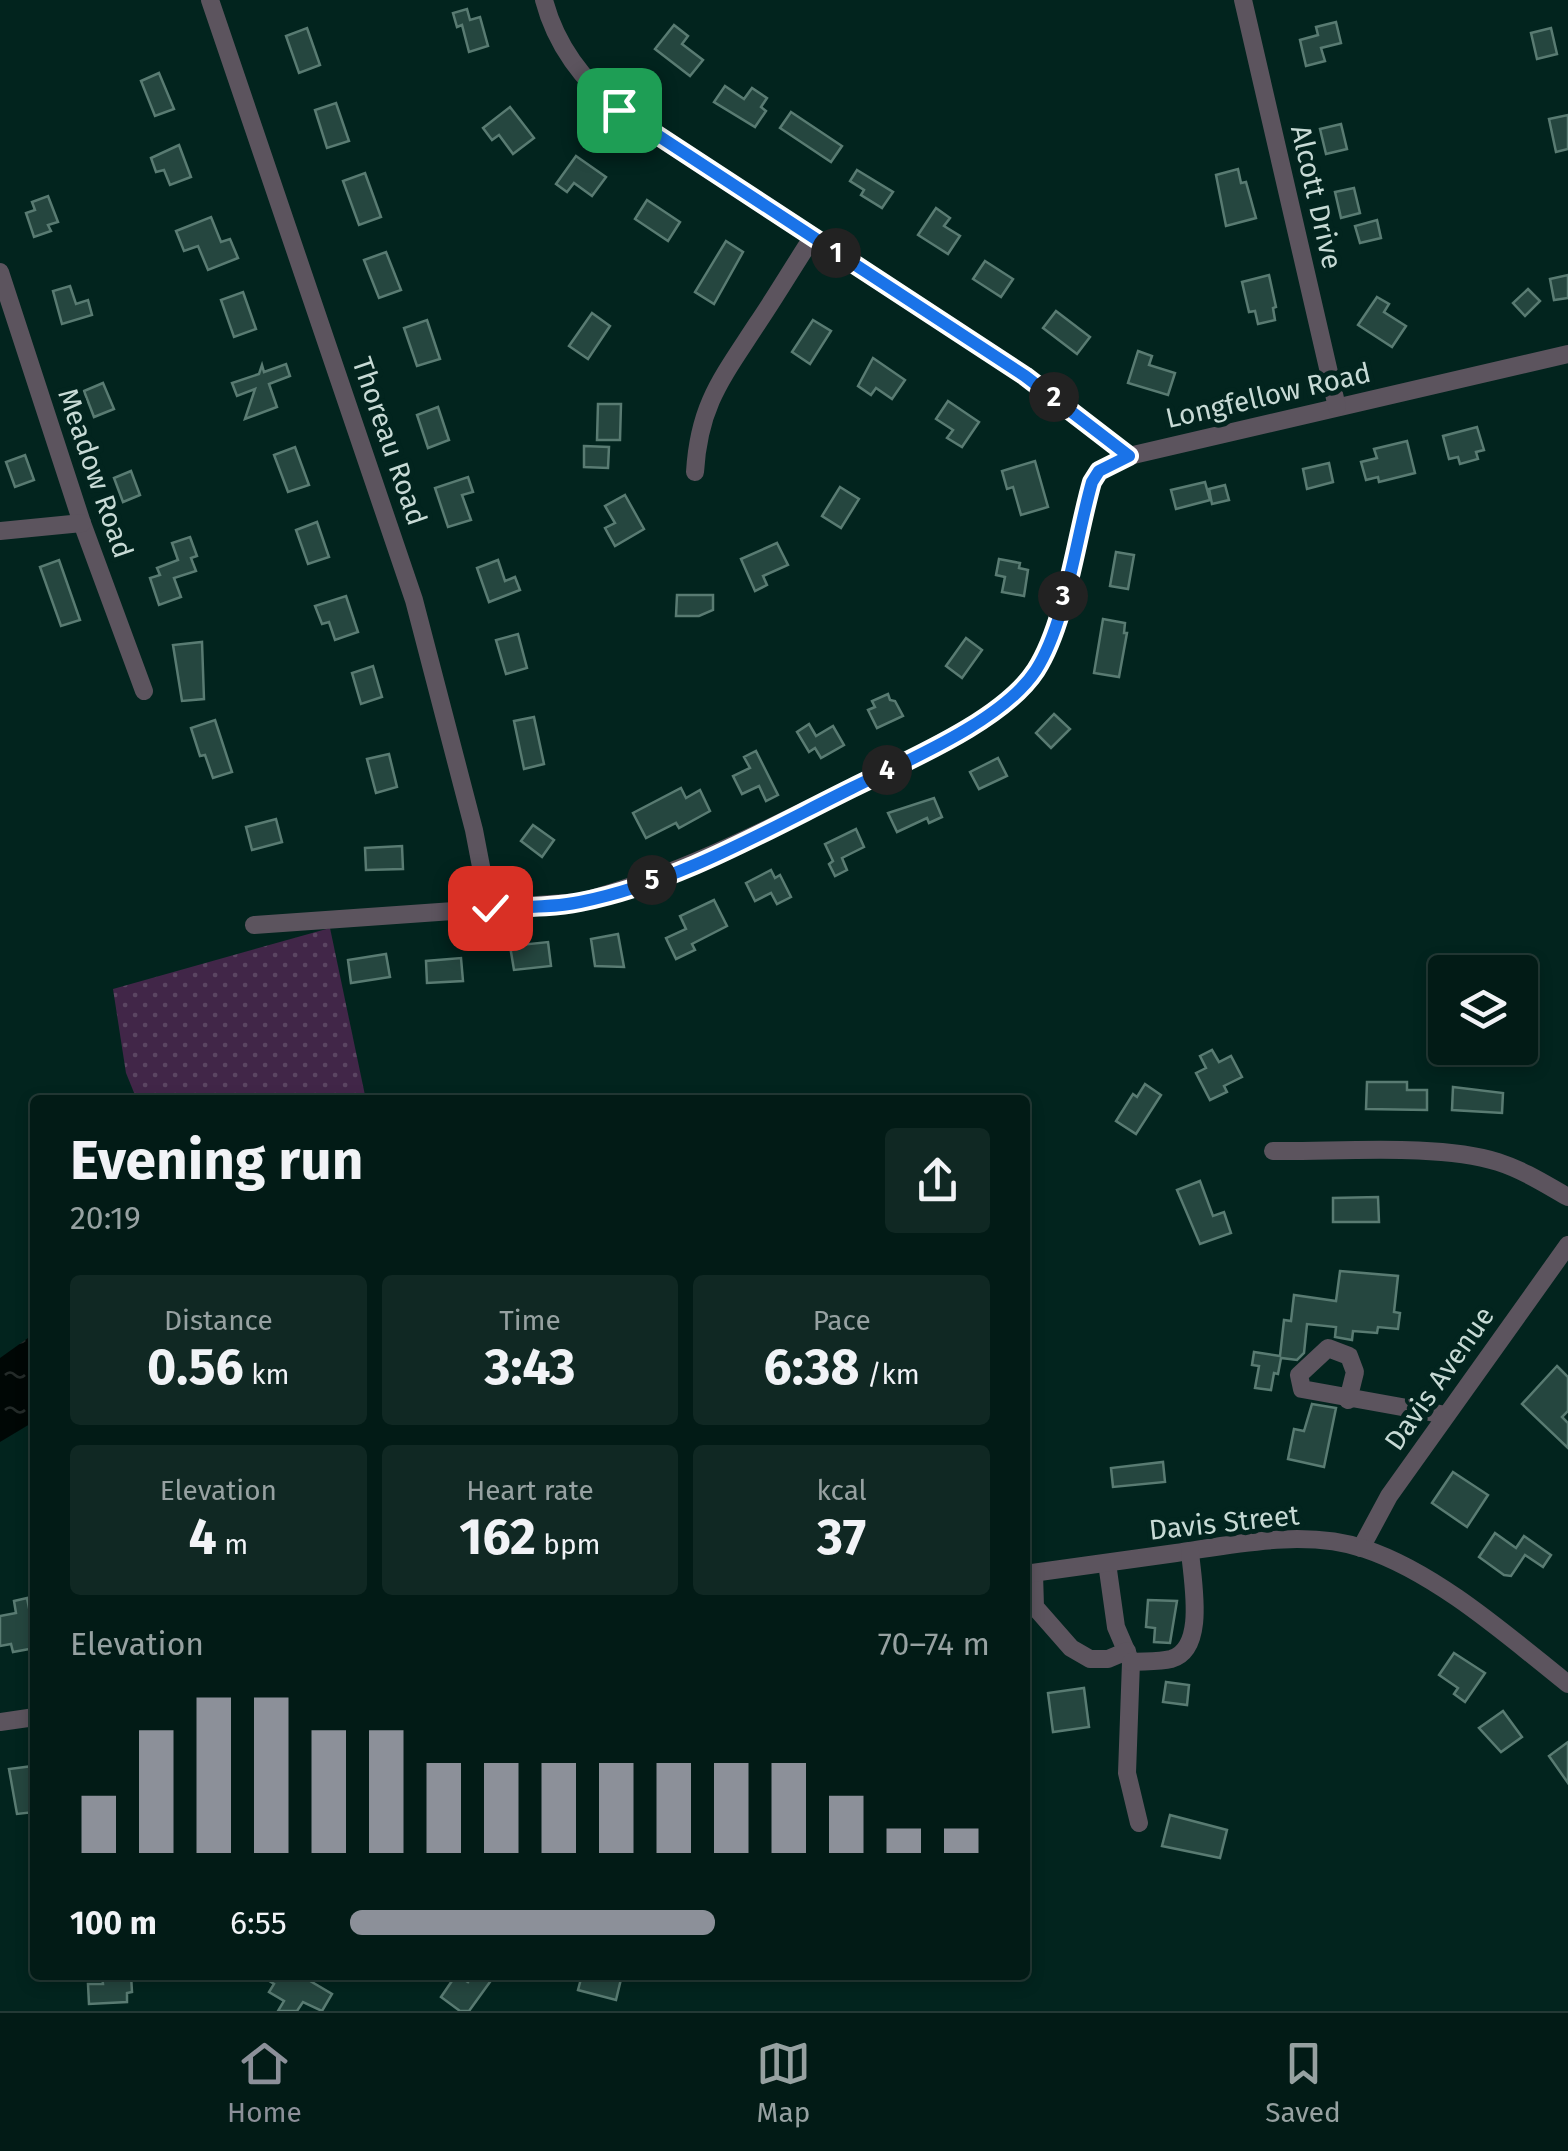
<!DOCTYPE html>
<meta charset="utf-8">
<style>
:root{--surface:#021b16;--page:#102823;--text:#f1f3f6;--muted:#96a1a1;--line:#233935;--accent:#8c9099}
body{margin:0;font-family:"Fira Sans",sans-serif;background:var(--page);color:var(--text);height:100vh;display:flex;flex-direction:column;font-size:38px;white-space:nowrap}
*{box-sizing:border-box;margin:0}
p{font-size:32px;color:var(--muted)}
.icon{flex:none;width:55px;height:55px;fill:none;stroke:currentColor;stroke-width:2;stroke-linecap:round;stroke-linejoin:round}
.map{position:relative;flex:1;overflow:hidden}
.drawer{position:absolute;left:30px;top:1095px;width:1000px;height:885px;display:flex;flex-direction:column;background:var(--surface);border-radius:10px;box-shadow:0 5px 15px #0003,0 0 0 2px var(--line)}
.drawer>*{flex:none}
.tools{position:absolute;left:1428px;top:955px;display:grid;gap:20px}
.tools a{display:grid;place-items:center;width:110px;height:110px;border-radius:10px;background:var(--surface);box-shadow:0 5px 15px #0003,0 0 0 2px var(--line);font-size:50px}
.pin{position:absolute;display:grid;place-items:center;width:85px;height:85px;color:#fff;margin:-42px;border-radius:20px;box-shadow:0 5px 15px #0006}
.km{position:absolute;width:50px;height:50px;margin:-25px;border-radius:50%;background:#222;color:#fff;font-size:28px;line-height:50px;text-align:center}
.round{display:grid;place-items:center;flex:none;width:105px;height:105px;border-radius:10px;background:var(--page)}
.head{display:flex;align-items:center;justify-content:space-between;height:170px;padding:0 40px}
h1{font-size:55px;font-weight:700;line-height:75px}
.figures{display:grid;grid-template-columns:repeat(3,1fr);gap:15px;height:170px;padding:10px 40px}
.figures div{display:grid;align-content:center;border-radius:10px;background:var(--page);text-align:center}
.figures b{font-size:50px;font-weight:700}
.figures small{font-size:28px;font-weight:400}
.figures p{font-size:28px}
.chart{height:280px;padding:20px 40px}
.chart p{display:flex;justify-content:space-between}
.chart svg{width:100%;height:180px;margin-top:10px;stroke:var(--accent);stroke-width:6}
ul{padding:0 40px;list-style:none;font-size:32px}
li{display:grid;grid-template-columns:160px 120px 1fr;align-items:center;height:75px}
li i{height:25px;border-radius:12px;background:var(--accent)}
.dock{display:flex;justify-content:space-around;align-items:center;height:140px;border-top:2px solid var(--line);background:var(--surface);font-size:28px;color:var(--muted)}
.dock a{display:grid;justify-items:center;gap:5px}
.dock .on{color:var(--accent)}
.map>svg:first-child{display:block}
.park{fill:url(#park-dots)}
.water{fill:url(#water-ripples)}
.building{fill:#25463f;stroke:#597b72;stroke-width:2.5}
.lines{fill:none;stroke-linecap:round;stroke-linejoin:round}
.minor{stroke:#5c545e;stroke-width:18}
.route-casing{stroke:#fff;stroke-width:20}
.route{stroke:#1a73e8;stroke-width:12}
.labels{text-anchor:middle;stroke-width:10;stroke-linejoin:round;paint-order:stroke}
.street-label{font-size:28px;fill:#c7dad5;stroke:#02241e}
</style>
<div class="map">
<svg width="1568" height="2011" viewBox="0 0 1568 2011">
<defs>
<pattern id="park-dots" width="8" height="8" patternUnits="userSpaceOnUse" patternTransform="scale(2.5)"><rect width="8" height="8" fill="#412648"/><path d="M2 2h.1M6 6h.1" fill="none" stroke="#5b4562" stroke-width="1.8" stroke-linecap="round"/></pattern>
<pattern id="water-ripples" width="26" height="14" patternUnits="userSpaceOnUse" patternTransform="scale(2.5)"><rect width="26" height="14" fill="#000705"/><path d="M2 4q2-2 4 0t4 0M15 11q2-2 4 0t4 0" fill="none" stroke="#242b29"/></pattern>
</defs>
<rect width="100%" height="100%" fill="#02241e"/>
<path class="park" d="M 330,928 L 366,1100 L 137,1100 L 126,1073 L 113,989 Z"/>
<path class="water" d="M 35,1333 L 35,1421 L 0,1442 L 0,1358 Z"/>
<g class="building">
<path d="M 467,9 L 470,20 L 480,17 L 488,46 L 469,52 L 462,25 L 457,27 L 453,13 Z"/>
<path d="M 1336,22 L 1341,43 L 1321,48 L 1325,61 L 1306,66 L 1300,40 L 1318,35 L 1316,27 Z"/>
<path d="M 674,25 L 688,36 L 682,44 L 703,60 L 690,76 L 655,49 Z"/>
<path d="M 307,28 L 320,65 L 299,73 L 286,36 Z"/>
<path d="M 1551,28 L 1557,54 L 1537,59 L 1531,33 Z"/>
<path d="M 159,73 L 174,109 L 155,116 L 141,81 Z"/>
<path d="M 725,86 L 744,99 L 752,88 L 767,98 L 761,107 L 766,111 L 755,127 L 714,102 Z"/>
<path d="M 336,103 L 349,141 L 327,148 L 315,110 Z"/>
<path d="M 510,107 L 534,138 L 513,154 L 499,135 L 492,140 L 483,128 Z"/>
<path d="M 791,112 L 842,146 L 831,162 L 780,128 Z"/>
<path d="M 1568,115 L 1568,149 L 1556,152 L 1549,119 Z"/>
<path d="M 1341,124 L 1347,149 L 1326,154 L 1320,129 Z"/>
<path d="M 179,145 L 191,177 L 170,185 L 164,170 L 156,172 L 151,158 Z"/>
<path d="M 576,156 L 606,177 L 592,196 L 574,183 L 567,192 L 556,184 Z"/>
<path d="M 1238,169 L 1241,183 L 1246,182 L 1256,218 L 1226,226 L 1216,175 Z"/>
<path d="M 857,170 L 893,192 L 882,208 L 861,195 L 864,190 L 850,181 Z"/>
<path d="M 365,173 L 381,217 L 359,225 L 343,181 Z"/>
<path d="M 1354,188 L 1360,213 L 1341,218 L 1335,192 Z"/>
<path d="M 48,196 L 58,222 L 48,225 L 51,231 L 34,237 L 26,213 L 35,210 L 32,202 Z"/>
<path d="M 647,200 L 680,222 L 668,241 L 635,219 Z"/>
<path d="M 936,208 L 950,218 L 944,226 L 960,236 L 948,254 L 918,235 Z"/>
<path d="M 211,217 L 221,242 L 230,239 L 238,258 L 208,270 L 198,246 L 184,251 L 176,231 Z"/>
<path d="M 1377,220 L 1381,238 L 1360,243 L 1355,226 Z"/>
<path d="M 726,241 L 743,252 L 714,304 L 695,292 Z"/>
<path d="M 386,252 L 401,290 L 379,298 L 364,260 Z"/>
<path d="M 985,261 L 1013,279 L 1001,297 L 973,279 Z"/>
<path d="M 1269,275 L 1276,307 L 1273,308 L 1275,320 L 1258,324 L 1255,311 L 1249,312 L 1242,282 Z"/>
<path d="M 1568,275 L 1568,298 L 1554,300 L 1550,279 Z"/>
<path d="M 70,286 L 76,304 L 88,300 L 92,315 L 62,324 L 53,291 Z"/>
<path d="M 1528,289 L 1540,301 L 1525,316 L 1513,303 Z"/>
<path d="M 243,292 L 256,329 L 234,337 L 221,300 Z"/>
<path d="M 1377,297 L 1389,304 L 1384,312 L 1406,326 L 1392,347 L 1358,325 Z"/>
<path d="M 1056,311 L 1090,337 L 1077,354 L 1043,328 Z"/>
<path d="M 592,313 L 610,326 L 588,359 L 569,346 Z"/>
<path d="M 427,320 L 440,359 L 417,366 L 404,328 Z"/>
<path d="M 813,320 L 831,331 L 810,364 L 792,352 Z"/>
<path d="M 1138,351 L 1152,356 L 1149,365 L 1175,373 L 1168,395 L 1128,383 Z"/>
<path d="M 873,358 L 905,380 L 892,399 L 876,388 L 871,395 L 858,386 Z"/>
<path d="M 286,364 L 290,376 L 269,384 L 277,407 L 245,419 L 255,389 L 237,396 L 232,383 L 259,374 L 262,365 L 264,372 Z"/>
<path d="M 103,383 L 114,409 L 94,417 L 84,391 Z"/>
<path d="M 948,401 L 979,422 L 962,447 L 947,438 L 953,430 L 936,419 Z"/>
<path d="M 598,404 L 621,404 L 620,440 L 597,440 Z"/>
<path d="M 438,407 L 449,440 L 428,448 L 417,415 Z"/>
<path d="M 1477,427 L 1484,450 L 1476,452 L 1478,459 L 1460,464 L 1458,457 L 1449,459 L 1443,436 Z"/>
<path d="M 1407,441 L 1415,473 L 1379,482 L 1378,477 L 1366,480 L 1361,462 L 1377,458 L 1374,449 Z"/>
<path d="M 584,446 L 609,447 L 608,468 L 584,467 Z"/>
<path d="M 295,447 L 309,485 L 288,492 L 274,455 Z"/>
<path d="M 25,455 L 34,480 L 15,487 L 6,462 Z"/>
<path d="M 1035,461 L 1048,507 L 1021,515 L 1013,487 L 1007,489 L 1002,471 Z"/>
<path d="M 1329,463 L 1333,482 L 1307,489 L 1303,469 Z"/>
<path d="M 131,471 L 140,495 L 123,502 L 114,478 Z"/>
<path d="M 468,477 L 473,492 L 462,495 L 471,520 L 448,527 L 435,488 Z"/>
<path d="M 1205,482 L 1210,500 L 1176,509 L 1171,490 Z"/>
<path d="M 1225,485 L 1229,500 L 1212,504 L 1209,489 Z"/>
<path d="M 840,487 L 859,499 L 841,528 L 822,516 Z"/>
<path d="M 625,495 L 644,529 L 615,546 L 605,528 L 615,523 L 605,506 Z"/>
<path d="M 317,522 L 329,557 L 308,564 L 296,530 Z"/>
<path d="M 190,537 L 197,556 L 191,558 L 196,571 L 174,578 L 181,597 L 159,605 L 150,578 L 160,575 L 157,568 L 178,560 L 172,543 Z"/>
<path d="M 777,543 L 788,565 L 763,576 L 767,585 L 755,591 L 741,559 Z"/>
<path d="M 1116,552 L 1134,555 L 1128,589 L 1110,586 Z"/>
<path d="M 999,559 L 1020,563 L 1019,568 L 1028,570 L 1024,596 L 1002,592 L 1005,577 L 996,575 Z"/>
<path d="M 59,560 L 80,620 L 61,626 L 40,567 Z"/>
<path d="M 498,560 L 505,581 L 515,577 L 520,590 L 489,602 L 477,568 Z"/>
<path d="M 677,595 L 713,595 L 713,610 L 699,616 L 676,616 Z"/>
<path d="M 346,596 L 358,632 L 335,640 L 329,622 L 322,624 L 315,606 Z"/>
<path d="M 1103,619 L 1125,623 L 1124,633 L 1127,633 L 1119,677 L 1094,673 Z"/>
<path d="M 518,634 L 527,668 L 506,674 L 496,640 Z"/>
<path d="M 966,638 L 982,650 L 962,678 L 946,666 Z"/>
<path d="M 202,642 L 204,699 L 182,701 L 173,645 Z"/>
<path d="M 373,666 L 382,697 L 361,704 L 352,673 Z"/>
<path d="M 888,694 L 890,700 L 895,701 L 903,716 L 877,728 L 868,710 L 875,707 L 872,701 Z"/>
<path d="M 1054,714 L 1070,729 L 1051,748 L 1036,733 Z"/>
<path d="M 534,717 L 544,764 L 524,769 L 514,721 Z"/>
<path d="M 215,720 L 232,772 L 213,778 L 205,755 L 200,756 L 191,728 Z"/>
<path d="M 809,724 L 816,736 L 833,726 L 844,745 L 821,758 L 815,748 L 809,752 L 797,732 Z"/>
<path d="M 756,751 L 778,795 L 766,801 L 759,786 L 742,794 L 733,776 L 750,768 L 744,757 Z"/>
<path d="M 389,754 L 397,787 L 376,793 L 367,759 Z"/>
<path d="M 998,758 L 1007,776 L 979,789 L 970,772 Z"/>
<path d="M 681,788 L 686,798 L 700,790 L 710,811 L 679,828 L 676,823 L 646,838 L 633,813 Z"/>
<path d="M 934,798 L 942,817 L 929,823 L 927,818 L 897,832 L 888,813 Z"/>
<path d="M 276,819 L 282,842 L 252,850 L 246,827 Z"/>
<path d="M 533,825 L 554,840 L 542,857 L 521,841 Z"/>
<path d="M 856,829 L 864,847 L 842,858 L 847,870 L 835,876 L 829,864 L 833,861 L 825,844 Z"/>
<path d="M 402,846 L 403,869 L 366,870 L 365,848 Z"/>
<path d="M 771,870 L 775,878 L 780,875 L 791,897 L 777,904 L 771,893 L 755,901 L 746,883 Z"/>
<path d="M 714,900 L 727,926 L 692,944 L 695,950 L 676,959 L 666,938 L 686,929 L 680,916 Z"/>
<path d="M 618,934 L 624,967 L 595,966 L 591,939 Z"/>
<path d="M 548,942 L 551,966 L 514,970 L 510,946 Z"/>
<path d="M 386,954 L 390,977 L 351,983 L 348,960 Z"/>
<path d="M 461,958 L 463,981 L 427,983 L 426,961 Z"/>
<path d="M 1212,1050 L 1219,1062 L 1231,1056 L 1242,1077 L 1224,1086 L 1227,1092 L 1210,1100 L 1196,1073 L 1206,1068 L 1200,1056 Z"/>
<path d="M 1367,1082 L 1407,1082 L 1407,1090 L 1427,1090 L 1427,1110 L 1366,1109 Z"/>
<path d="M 1145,1084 L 1161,1095 L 1136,1134 L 1116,1121 L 1133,1094 L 1137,1097 Z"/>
<path d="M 1453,1087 L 1503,1093 L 1502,1113 L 1452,1110 Z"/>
<path d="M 1200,1181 L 1213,1216 L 1224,1212 L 1231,1233 L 1200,1244 L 1177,1190 Z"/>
<path d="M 1378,1197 L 1379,1222 L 1333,1222 L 1333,1198 Z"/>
<path d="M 1340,1271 L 1398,1276 L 1394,1312 L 1400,1313 L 1398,1329 L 1378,1327 L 1377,1333 L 1353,1331 L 1352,1340 L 1335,1337 L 1336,1327 L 1307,1324 L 1304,1353 L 1297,1360 L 1281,1358 L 1278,1374 L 1274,1373 L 1271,1390 L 1255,1388 L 1259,1366 L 1252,1365 L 1254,1352 L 1280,1356 L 1284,1320 L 1291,1321 L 1294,1295 L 1336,1301 Z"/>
<path d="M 1557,1366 L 1568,1377 L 1568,1411 L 1562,1417 L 1568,1423 L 1568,1448 L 1522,1404 Z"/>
<path d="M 1312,1404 L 1336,1408 L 1324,1467 L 1288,1459 L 1294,1429 L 1304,1431 Z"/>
<path d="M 1163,1462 L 1165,1482 L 1113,1487 L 1111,1468 Z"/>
<path d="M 1453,1472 L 1488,1495 L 1467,1527 L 1432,1503 Z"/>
<path d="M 1495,1533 L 1516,1548 L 1524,1536 L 1551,1555 L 1543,1567 L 1525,1555 L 1511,1576 L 1504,1575 L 1479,1557 Z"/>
<path d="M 27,1598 L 30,1613 L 34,1612 L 35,1620 L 35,1648 L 13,1652 L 11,1644 L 0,1646 L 0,1616 L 16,1613 L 14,1601 Z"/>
<path d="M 1148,1600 L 1177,1601 L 1170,1643 L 1154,1642 L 1155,1628 L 1146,1627 Z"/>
<path d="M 1454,1653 L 1485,1673 L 1465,1702 L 1454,1694 L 1458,1688 L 1439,1675 Z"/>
<path d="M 1166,1682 L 1189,1685 L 1187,1705 L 1163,1702 Z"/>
<path d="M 1084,1688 L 1089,1727 L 1053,1732 L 1048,1693 Z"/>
<path d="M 1503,1711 L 1522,1737 L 1501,1752 L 1479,1728 Z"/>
<path d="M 1568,1742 L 1568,1783 L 1549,1756 Z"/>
<path d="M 33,1766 L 35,1812 L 17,1814 L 9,1769 Z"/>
<path d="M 1170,1815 L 1227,1830 L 1220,1858 L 1162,1846 Z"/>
<path d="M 102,1975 L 131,1975 L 132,1992 L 127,1993 L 127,2002 L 89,2004 L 88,1984 L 103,1984 Z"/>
<path d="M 260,1975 L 300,1975 L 332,1994 L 322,2011 L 303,2002 L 297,2011 L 278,2011 L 284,2001 L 269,1992 L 274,1984 Z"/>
<path d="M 456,1975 L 468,1982 L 473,1975 L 495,1975 L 469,2011 L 460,2011 L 441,1997 Z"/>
<path d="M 582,1975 L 621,1979 L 616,2000 L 578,1990 Z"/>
</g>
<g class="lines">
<g class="minor">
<path d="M 210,0 L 414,600 L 474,830 L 489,908"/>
<path d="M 544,0 C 556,46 583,80 619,111 L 1025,376 L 1129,456 L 1568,354"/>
<path d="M 1243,0 L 1337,407"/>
<path d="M 0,272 L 82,523 L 144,691"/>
<path d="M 695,472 C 699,405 722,378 757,324 C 776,296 793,267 812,238"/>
<path d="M 0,531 L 82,523"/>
<path d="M 254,925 L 580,902 C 682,874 774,826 869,779 C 918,755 1003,718 1035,672 C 1066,627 1076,537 1092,482 L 1099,471 L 1129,456"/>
<path d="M 1273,1151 C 1338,1152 1438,1143 1498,1162 C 1523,1170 1545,1184 1568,1197"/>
<path d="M 1348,1400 L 1355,1372 L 1349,1356 L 1328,1348 L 1299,1375 L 1302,1389 L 1446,1415"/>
<path d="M 1361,1548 L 1389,1496 L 1568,1245"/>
<path d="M 1107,1563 L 1116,1627 L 1131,1662 L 1127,1773 L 1139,1823"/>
<path d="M 1034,1573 L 1035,1607 L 1071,1648 L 1090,1659 L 1108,1659 L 1127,1651"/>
<path d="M 1025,1574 C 1075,1567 1126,1560 1176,1553 C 1237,1544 1306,1529 1365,1549 C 1437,1573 1509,1637 1568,1684"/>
<path d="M 1131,1662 C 1144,1661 1159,1662 1171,1659 C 1207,1649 1192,1580 1190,1551"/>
<path d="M 0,1722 L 35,1717"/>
</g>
</g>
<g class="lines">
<g class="route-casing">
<path id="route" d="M 490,908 C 519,907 551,908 580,902 C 676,883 765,831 852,788 C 906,761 1003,721 1036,670 C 1066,623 1076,538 1092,482 L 1099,471 L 1129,456 L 1025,376 L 619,110"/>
</g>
<use href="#route" class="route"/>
</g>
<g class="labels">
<g class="street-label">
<text transform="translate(1317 197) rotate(77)" y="10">Alcott Drive</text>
<text transform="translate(1268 395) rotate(-13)" y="10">Longfellow Road</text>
<text transform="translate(390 441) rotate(71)" y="10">Thoreau Road</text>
<text transform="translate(96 473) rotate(71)" y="10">Meadow Road</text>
<text transform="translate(1439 1378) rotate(-55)" y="10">Davis Avenue</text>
<text transform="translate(1224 1522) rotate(-6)" y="10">Davis Street</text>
</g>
</g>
</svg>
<div class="tools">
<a><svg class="icon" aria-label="layers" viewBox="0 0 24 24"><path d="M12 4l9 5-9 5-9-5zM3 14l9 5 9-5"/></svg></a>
</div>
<div class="pin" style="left:619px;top:110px;background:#1e9e55"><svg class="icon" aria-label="arrive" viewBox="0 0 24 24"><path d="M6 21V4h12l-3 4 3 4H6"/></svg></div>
<div class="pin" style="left:490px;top:908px;background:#d93025"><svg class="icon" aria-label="check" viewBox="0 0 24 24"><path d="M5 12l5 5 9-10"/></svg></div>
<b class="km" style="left:836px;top:253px">1</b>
<b class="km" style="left:1054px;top:397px">2</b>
<b class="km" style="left:1063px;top:596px">3</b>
<b class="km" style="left:887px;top:770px">4</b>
<b class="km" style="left:652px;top:880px">5</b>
<section class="drawer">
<div class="head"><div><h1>Evening run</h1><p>20:19</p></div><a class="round"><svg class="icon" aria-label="share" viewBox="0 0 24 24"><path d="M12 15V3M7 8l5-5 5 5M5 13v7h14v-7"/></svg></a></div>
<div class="figures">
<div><p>Distance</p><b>0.56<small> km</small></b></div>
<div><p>Time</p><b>3:43</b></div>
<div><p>Pace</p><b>6:38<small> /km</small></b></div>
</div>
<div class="figures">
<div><p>Elevation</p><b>4<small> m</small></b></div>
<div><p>Heart rate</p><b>162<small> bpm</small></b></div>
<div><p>kcal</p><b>37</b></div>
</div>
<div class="chart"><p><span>Elevation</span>70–74 m</p>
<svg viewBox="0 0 160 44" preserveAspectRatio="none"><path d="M5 44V30M15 44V14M25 44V6M35 44V6M45 44V14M55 44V14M65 44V22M75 44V22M85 44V22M95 44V22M105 44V22M115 44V22M125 44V22M135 44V30M145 44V38M155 44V38"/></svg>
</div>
<ul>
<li><b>100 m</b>6:55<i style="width:57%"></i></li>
</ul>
</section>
</div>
<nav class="dock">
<a class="on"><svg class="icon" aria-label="home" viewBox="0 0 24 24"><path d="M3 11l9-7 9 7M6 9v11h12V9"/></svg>Home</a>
<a><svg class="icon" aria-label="map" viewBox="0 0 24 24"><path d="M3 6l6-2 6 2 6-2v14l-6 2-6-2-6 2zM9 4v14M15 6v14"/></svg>Map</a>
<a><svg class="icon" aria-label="saved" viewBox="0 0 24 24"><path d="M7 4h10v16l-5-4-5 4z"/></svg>Saved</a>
</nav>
